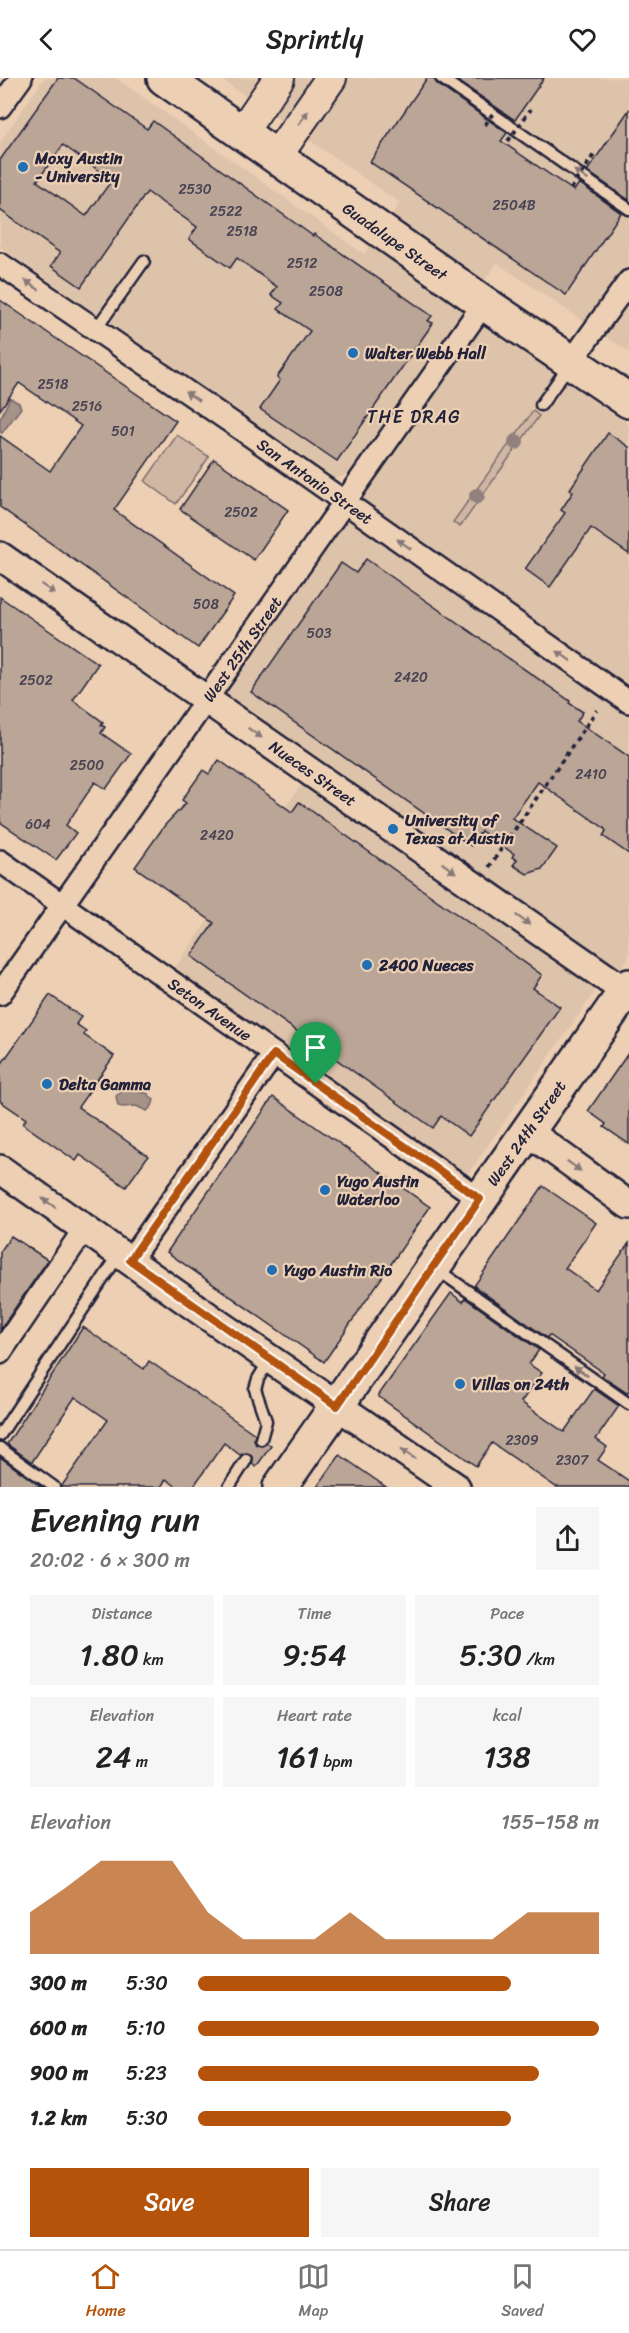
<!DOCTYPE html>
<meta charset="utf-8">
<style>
:root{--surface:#fff;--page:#f6f6f6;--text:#222;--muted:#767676;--line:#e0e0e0;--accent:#b45309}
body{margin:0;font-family:Sriracha,sans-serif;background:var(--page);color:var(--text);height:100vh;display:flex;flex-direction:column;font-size:22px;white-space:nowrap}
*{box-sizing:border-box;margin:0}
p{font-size:20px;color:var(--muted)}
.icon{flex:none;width:33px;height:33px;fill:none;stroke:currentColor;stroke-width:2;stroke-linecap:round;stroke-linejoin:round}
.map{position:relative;height:1409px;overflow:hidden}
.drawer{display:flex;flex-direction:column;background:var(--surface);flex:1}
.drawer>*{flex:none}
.pin{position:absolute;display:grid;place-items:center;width:51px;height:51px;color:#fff;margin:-62px -26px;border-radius:50% 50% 50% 0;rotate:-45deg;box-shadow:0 0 6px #0007}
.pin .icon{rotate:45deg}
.round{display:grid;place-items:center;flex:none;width:63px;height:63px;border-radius:0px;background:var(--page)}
.summary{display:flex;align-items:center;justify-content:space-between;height:102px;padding:0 30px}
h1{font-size:33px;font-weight:600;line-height:45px}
.stats{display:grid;grid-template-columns:repeat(3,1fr);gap:9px;height:102px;padding:6px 30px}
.stats div{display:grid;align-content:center;border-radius:0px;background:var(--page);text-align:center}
.stats b{font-size:30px;font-weight:600}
.stats small{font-size:16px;font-weight:400}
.stats p{font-size:16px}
.chart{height:168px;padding:12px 30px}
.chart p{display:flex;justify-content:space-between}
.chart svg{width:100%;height:108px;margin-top:6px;fill:var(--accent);opacity:.7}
.cta{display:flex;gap:12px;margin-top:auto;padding:12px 30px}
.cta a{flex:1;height:69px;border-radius:0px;background:var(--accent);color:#fff;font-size:24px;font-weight:600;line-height:69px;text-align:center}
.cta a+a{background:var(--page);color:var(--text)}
ul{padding:0 30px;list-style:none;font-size:20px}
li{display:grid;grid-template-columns:96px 72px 1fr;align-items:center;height:45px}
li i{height:15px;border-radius:8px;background:var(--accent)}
header{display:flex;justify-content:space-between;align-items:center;height:78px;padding:0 30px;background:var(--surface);font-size:27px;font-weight:600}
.tabs{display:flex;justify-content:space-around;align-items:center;height:84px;border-top:2px solid var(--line);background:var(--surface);font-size:16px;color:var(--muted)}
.tabs a{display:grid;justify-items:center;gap:3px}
.tabs .active{color:var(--accent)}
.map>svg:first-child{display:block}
.built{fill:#dec3ab}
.green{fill:#d0b7a3;stroke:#796c6f;stroke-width:1.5}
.water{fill:#a59289;stroke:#71656a;stroke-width:1.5}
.building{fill:#baa596;stroke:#22223b;stroke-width:1.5;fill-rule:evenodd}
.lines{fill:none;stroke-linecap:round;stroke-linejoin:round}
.service-casing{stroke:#22223b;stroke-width:15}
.minor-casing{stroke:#22223b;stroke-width:26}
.tertiary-casing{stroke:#22223b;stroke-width:32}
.secondary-casing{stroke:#22223b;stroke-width:34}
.primary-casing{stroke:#22223b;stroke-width:38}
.path{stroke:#22223b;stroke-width:4;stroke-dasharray:4.5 4.5;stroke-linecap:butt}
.service{stroke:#edd0b4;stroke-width:10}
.minor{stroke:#edd0b4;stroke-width:21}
.tertiary{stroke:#edd0b4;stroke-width:27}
.secondary{stroke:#edd0b4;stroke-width:30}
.primary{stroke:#edd0b4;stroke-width:33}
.path-bridge{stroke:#22223b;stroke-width:4;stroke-dasharray:4.5 4.5;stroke-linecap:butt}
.tree{fill:#91817d}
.oneway{fill:#887978}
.route-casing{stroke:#fff;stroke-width:12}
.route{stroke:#b45309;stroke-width:8}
.poi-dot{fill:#1f6fb2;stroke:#edd0b4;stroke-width:2}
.labels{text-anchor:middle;stroke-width:4.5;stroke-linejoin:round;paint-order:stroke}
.number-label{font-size:14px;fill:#484352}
.poi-label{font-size:16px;font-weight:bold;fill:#22223b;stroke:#edd0b4;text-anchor:start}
.street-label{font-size:16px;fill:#22223b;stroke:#edd0b4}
.neighbourhood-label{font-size:18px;letter-spacing:1.5px;fill:#22223b;stroke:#edd0b4}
</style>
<header><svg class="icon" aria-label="back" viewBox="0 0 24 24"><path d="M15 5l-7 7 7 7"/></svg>Sprintly<svg class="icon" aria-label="heart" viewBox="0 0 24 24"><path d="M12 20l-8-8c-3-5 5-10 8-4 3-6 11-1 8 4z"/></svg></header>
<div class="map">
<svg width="629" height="1409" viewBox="0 0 629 1409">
<rect width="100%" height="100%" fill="#edd0b4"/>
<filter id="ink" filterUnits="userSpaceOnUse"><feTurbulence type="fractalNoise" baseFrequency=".0167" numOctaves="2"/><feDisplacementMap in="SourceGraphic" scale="12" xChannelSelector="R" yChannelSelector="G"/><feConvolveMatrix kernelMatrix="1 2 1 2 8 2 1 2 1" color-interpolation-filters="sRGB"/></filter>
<g filter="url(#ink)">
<g class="built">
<path d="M 44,0 L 116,0 L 364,176 L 400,125 L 219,0 L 629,0 L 629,274 L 497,185 L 349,395 L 336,401 L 0,169 L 0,64 Z"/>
<path d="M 481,243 L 629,347 L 629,879 L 613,901 L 605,899 L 464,1102 L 170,897 L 310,694 L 207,621 L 356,422 Z"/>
</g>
<g class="green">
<path d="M 533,333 L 539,338 L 460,449 L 453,444 Z"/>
<path d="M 177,357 L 209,379 L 176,426 L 145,403 Z"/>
</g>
<g class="water">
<path d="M 10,320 L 19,325 L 21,330 L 2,355 L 0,354 L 0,341 Z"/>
<path d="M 123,1013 L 147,1015 L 154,1022 L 152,1028 L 147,1033 L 136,1028 L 122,1029 L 118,1028 L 116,1018 Z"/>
</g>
<g class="building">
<path d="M 58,0 L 74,0 L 147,51 L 153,43 L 313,158 L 314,156 L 432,238 L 428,243 L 433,245 L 337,383 L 260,331 L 280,302 L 277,299 L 310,253 L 278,231 L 283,225 L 271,217 L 277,209 L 237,180 L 230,190 L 189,161 L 197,149 L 147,114 L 81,209 L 51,188 L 60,175 L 0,132 L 0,82 ZM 63,67 L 112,102 L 86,138 L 37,103 Z"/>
<path d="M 427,0 L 434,0 L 437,6 L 507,55 L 501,63 L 574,113 L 579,105 L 621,135 L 566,217 L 370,84 Z"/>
<path d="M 454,0 L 544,0 L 515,42 Z"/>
<path d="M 629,32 L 629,122 L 587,93 Z"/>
<path d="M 0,222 L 176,343 L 114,432 L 234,518 L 198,570 L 0,429 L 0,358 L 50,393 L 81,348 L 19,305 L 0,332 Z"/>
<path d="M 608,355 L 629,369 L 629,476 L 591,450 L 550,509 L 525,491 L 565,435 L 561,432 L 573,414 L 570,411 Z"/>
<path d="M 214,381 L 288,432 L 254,482 L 180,431 Z"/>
<path d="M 366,481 L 570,623 L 569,625 L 583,634 L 577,643 L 629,679 L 629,776 L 603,758 L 606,753 L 604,750 L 538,704 L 512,740 L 557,770 L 542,791 L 527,796 L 513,787 L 517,782 L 512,779 L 514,776 L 481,753 L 471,768 L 251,614 L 341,485 L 356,495 Z"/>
<path d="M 0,519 L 98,586 L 73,622 L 103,644 L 101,647 L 105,649 L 101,655 L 131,676 L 106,711 L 95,704 L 66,747 L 76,755 L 56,782 L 0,744 Z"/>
<path d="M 219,682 L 292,734 L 299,724 L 542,897 L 533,910 L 560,929 L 469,1058 L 441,1038 L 433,1050 L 191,878 L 214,845 L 135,789 L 165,747 L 186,725 L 182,722 L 203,692 L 209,696 Z"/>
<path d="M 50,917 L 81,939 L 76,946 L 86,953 L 84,957 L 114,978 L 78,1029 L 148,1078 L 126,1109 L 80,1077 L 76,1083 L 23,1046 L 26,1041 L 0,1023 L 0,988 Z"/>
<path d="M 629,974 L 629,1066 L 604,1049 L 606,1046 L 588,1033 Z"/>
<path d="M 273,1019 L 430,1129 L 324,1284 L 167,1174 Z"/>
<path d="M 543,1108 L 596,1145 L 565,1190 L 596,1212 L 629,1165 L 629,1313 L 627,1315 L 602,1298 L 604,1295 L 549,1257 L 547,1260 L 474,1208 Z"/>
<path d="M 11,1158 L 48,1182 L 0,1252 L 0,1174 Z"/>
<path d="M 451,1215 L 463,1224 L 465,1220 L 539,1272 L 529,1286 L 542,1295 L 521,1324 L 564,1354 L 594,1311 L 619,1328 L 596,1361 L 607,1369 L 598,1382 L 629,1403 L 629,1409 L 556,1409 L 492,1365 L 476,1388 L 378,1318 Z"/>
<path d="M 83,1249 L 144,1291 L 149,1283 L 255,1356 L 254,1362 L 256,1367 L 262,1368 L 267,1365 L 271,1368 L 256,1389 L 252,1386 L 253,1382 L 250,1376 L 246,1375 L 240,1377 L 224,1365 L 193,1409 L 177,1409 L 166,1401 L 161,1409 L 61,1409 L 108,1342 L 75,1319 L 32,1384 L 7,1366 Z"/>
<path d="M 340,1377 L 386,1409 L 317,1409 Z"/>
<path d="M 0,1379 L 41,1409 L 0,1409 Z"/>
</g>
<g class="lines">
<g class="service-casing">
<g id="service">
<path d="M 441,0 L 629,131"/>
<path d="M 96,251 L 144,183"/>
<path d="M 541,327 L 570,286"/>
<path d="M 435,1190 L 629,1326"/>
<path d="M 0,1357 L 120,1175"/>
<path d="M 261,1361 L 266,1343 L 255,1311 L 258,1301 L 270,1281"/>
<path d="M 0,1370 L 54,1409"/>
<path d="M 229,1409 L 246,1382"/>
</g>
</g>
<g class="minor-casing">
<g id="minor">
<path d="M 0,29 L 21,0"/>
<path d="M 0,186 L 241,351 L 629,624"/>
<path d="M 571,284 L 629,203"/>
<path d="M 0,783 L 480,1121"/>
<path d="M 0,916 L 484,225"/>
<path d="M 130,1182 L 274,976"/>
<path d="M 0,1275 L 85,1150"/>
</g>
</g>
<g class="tertiary-casing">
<g id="tertiary">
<path d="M 0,478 L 625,913"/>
<path d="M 527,1053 L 629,1127"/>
<path d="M 0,1091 L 219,1246 L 456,1409"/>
</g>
</g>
<g class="secondary-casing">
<g id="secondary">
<path d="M 242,54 L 279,0"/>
<path d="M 276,79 L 331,0"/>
</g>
</g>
<g class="primary-casing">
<g id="primary">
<path d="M 164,0 L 484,225 L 629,323"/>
<path d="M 280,1409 L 629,908"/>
</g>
</g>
<path class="path" d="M 489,789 L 597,632"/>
<use href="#service" class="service"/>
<use href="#minor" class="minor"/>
<use href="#tertiary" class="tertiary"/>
<use href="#secondary" class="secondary"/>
<use href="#primary" class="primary"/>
<g class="path-bridge">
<path d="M 485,47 L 495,32"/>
<path d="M 508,63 L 531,31"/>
<path d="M 571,111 L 595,75"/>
</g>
</g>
<g class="tree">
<circle cx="516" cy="364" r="8"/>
<circle cx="477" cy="418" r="8"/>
</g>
<defs><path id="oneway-solid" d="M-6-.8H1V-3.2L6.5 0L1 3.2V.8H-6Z" transform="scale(1.5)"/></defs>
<g class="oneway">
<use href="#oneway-solid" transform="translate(303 40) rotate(-55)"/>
<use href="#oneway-solid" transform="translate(581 97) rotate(-145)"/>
<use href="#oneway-solid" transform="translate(32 207) rotate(-146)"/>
<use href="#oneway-solid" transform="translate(192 318) rotate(-146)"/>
<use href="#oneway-solid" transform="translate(404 466) rotate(-145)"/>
<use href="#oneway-solid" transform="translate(48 511) rotate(35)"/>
<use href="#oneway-solid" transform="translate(564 578) rotate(-145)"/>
<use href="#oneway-solid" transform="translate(255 655) rotate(35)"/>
<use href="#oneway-solid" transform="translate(449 790) rotate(35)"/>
<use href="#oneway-solid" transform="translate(523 842) rotate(35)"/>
<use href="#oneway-solid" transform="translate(574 1088) rotate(36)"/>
<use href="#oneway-solid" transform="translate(49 1125) rotate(-145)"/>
<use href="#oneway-solid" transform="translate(581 1293) rotate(-145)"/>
<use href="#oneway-solid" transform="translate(408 1376) rotate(-146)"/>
</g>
</g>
<g class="lines" filter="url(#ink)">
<g class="route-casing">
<path id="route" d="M 274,976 L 480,1121 L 337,1328 L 130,1182 Z"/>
</g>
<use href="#route" class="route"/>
</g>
<g class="poi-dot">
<circle cx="23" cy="89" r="6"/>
<circle cx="353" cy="275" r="6"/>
<circle cx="393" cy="751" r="6"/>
<circle cx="367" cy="887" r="6"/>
<circle cx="47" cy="1006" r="6"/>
<circle cx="325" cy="1112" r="6"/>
<circle cx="272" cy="1192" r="6"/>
<circle cx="460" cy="1306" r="6"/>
</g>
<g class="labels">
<g class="number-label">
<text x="195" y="116">2530</text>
<text x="514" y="132">2504B</text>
<text x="226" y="138">2522</text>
<text x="242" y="158">2518</text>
<text x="302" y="190">2512</text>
<text x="326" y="218">2508</text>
<text x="53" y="311">2518</text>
<text x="87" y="333">2516</text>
<text x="123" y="358">501</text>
<text x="241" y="439">2502</text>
<text x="206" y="531">508</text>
<text x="319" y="560">503</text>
<text x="411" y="604">2420</text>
<text x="36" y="607">2502</text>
<text x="87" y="692">2500</text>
<text x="591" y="701">2410</text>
<text x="38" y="751">604</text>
<text x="217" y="762">2420</text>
<text x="522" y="1367">2309</text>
<text x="572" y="1387">2307</text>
</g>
<g class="poi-label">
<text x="35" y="86">Moxy Austin<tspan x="35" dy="18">- University</tspan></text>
<text x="365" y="281">Walter Webb Hall</text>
<text x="405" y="748">University of<tspan x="405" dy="18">Texas at Austin</tspan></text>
<text x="379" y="893">2400 Nueces</text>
<text x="59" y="1012">Delta Gamma</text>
<text x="337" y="1109">Yugo Austin<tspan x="337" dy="18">Waterloo</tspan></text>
<text x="284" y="1198">Yugo Austin Rio</text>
<text x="472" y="1312">Villas on 24th</text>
</g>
<g class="street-label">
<text transform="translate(395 163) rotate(35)" y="6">Guadalupe Street</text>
<text transform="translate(315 403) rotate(35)" y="6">San Antonio Street</text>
<text transform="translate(242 571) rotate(-55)" y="6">West 25th Street</text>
<text transform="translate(313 695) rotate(35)" y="6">Nueces Street</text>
<text transform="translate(210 931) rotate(35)" y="6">Seton Avenue</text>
<text transform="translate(526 1055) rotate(-55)" y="6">West 24th Street</text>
</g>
<g class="neighbourhood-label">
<text x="414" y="345">THE DRAG</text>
</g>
</g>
</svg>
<div class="pin" style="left:316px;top:1006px;background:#1e9e55"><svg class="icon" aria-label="arrive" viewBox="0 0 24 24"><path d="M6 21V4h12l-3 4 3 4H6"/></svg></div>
</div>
<section class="drawer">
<div class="summary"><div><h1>Evening run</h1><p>20:02 · 6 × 300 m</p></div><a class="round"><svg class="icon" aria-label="share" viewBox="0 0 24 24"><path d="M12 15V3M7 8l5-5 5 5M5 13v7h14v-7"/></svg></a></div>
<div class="stats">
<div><p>Distance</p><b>1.80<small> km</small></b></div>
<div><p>Time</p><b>9:54</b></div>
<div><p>Pace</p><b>5:30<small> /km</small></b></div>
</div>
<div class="stats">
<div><p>Elevation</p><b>24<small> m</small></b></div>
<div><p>Heart rate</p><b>161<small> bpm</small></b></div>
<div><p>kcal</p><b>138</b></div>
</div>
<div class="chart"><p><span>Elevation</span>155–158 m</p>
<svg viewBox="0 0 160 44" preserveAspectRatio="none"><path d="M0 44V27L10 17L20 6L30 6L40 6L50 27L60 38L70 38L80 38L90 27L100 38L110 38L120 38L130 38L140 27L150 27L160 27V44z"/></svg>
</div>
<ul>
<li><b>300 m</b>5:30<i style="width:78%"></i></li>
<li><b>600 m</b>5:10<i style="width:100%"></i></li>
<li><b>900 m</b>5:23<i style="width:85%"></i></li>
<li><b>1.2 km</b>5:30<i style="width:78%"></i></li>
</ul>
<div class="cta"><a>Save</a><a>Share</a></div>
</section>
<nav class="tabs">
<a class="active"><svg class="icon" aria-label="home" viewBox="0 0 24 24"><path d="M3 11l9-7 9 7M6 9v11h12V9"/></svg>Home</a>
<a><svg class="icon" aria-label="map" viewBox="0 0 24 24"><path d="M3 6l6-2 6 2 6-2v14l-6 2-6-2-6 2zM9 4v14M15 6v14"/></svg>Map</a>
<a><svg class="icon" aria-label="saved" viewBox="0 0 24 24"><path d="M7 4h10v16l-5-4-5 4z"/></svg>Saved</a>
</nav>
